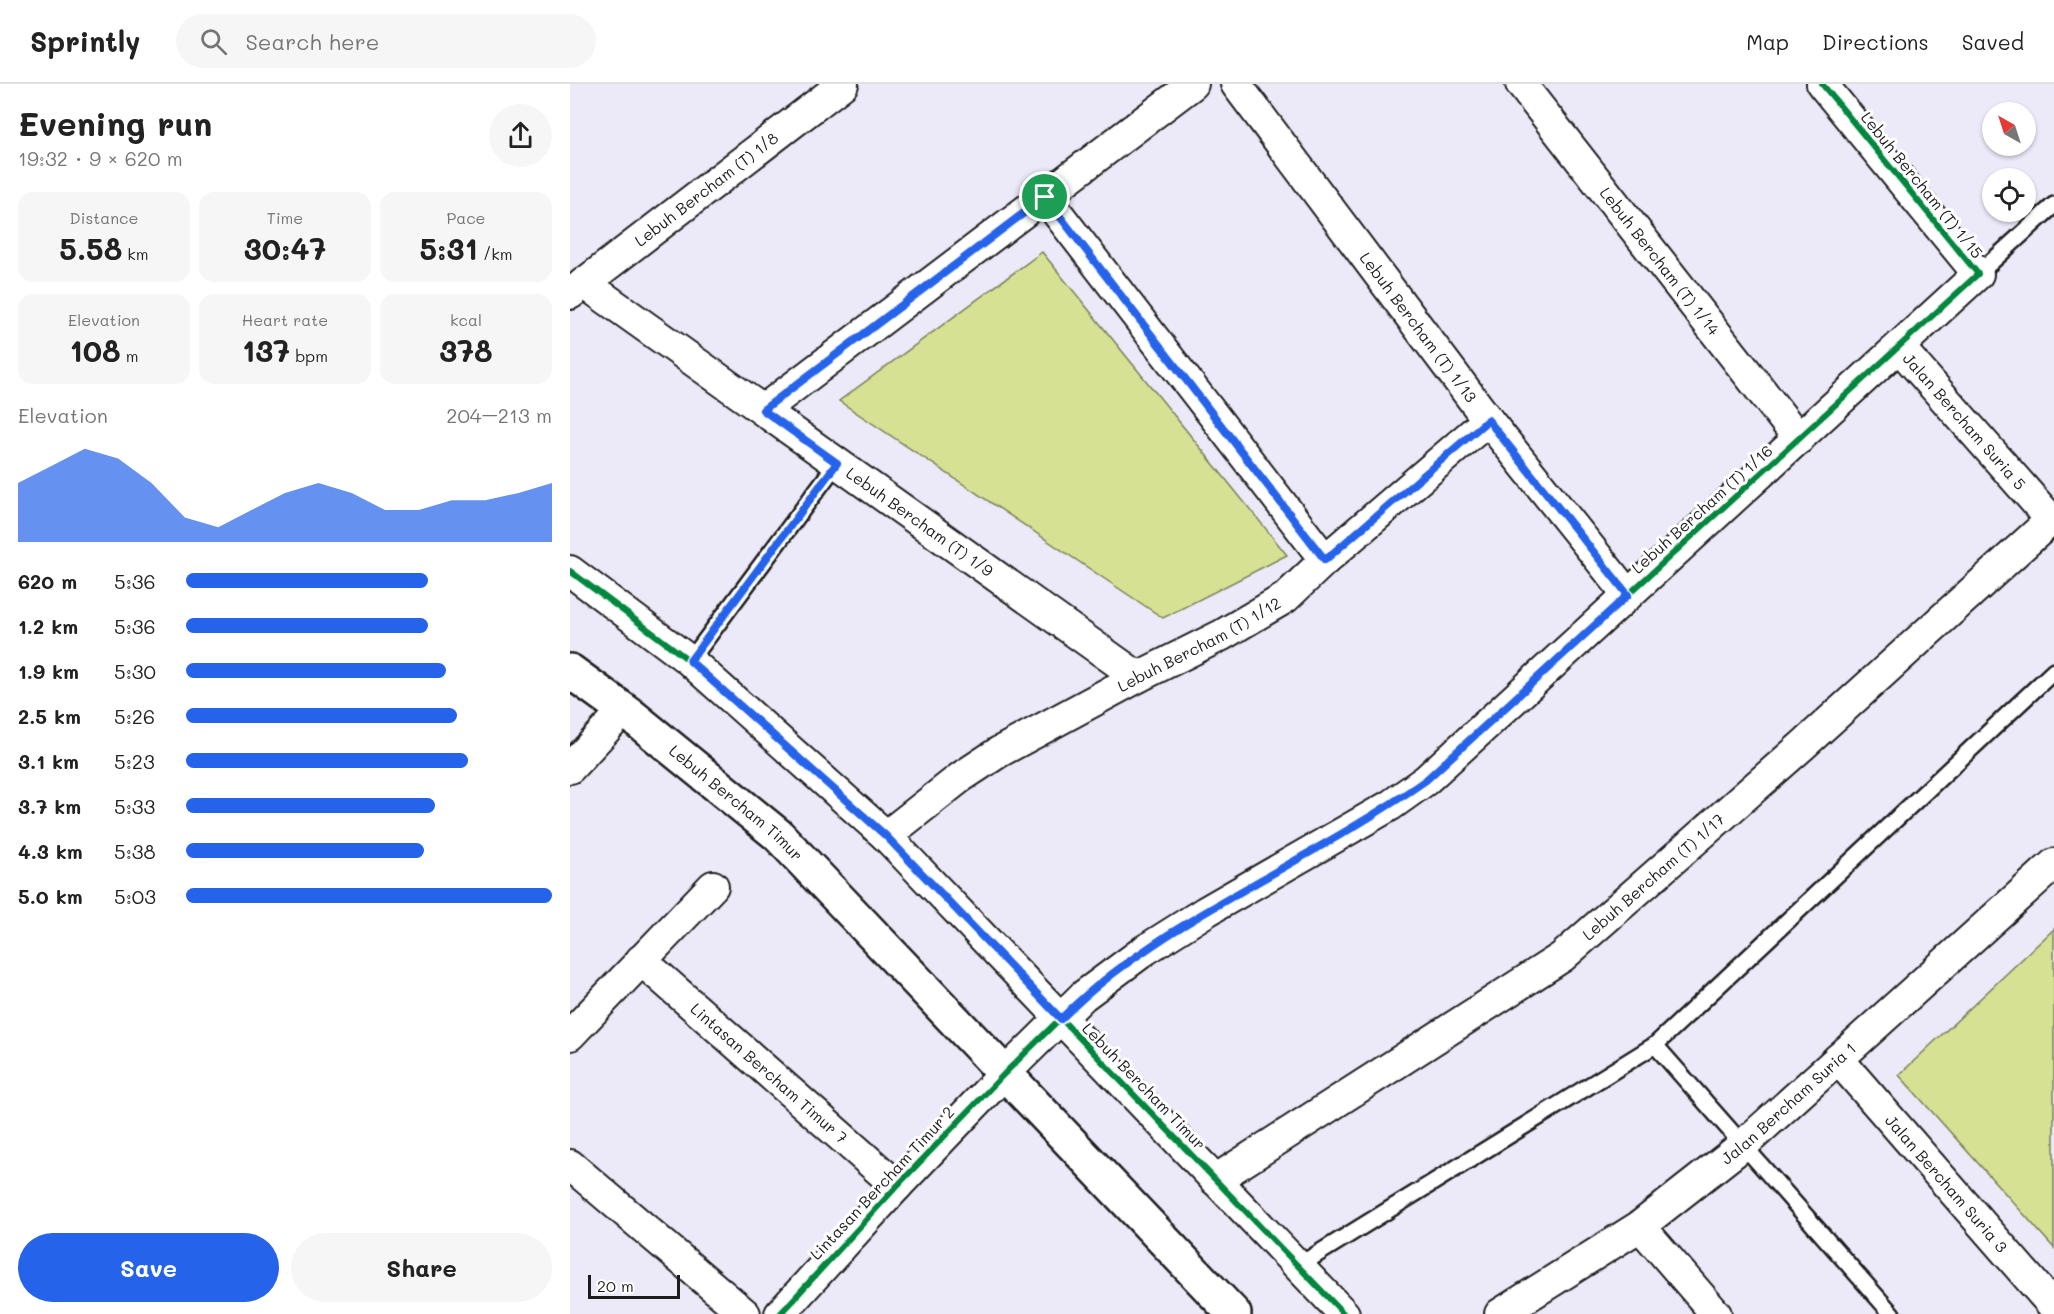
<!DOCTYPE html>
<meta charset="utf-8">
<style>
:root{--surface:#fff;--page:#f6f6f6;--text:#222;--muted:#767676;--line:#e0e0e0;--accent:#2563eb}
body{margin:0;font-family:Mali,sans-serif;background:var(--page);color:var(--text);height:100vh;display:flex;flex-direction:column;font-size:22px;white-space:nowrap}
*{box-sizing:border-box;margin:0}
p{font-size:20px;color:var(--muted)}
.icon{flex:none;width:33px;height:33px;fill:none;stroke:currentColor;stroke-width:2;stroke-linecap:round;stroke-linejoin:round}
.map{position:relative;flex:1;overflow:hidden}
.sheet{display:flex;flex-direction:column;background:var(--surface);width:570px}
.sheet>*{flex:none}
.needle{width:39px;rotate:321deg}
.fabs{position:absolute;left:1412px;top:18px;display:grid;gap:12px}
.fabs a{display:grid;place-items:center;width:54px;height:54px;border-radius:50%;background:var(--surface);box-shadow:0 2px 4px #0004;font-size:30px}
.scale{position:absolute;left:18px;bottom:15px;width:92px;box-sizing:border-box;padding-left:6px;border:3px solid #1c1c1c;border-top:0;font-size:16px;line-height:21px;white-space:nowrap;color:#1c1c1c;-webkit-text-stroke:4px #fff;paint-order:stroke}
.pin{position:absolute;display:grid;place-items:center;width:51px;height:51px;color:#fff;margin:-26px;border:3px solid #fff;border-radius:50%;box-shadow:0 2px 6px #0007}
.round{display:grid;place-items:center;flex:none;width:63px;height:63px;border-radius:32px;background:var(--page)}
.head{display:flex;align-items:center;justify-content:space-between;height:102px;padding:0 18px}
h1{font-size:33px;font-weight:700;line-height:45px}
.figures{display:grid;grid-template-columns:repeat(3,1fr);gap:9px;height:102px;padding:6px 18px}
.figures div{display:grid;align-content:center;border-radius:15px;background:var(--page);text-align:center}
.figures b{font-size:30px;font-weight:700}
.figures small{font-size:16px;font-weight:400}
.figures p{font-size:16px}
.chart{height:168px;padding:12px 18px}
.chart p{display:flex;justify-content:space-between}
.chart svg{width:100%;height:108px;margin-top:6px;fill:var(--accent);opacity:.7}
.action{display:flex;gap:12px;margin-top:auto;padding:12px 18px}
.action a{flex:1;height:69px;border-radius:36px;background:var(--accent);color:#fff;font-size:24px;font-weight:700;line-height:69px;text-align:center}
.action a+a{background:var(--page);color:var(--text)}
ul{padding:0 18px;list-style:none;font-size:20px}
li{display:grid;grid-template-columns:96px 72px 1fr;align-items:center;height:45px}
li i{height:15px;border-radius:8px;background:var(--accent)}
header{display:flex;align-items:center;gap:36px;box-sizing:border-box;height:84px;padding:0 30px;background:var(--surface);border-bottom:2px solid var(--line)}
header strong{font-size:28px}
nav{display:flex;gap:33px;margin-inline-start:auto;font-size:21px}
.search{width:420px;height:54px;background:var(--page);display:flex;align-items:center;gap:15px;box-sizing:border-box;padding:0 21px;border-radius:33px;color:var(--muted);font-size:22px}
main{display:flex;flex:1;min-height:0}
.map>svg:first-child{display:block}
.green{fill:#d6e194;stroke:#797e58;stroke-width:1.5}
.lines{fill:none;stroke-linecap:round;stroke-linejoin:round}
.service-casing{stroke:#1c1c1c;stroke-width:20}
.minor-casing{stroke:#1c1c1c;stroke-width:34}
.tertiary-casing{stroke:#1c1c1c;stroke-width:38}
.service{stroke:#fff;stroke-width:15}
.minor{stroke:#fff;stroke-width:30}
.tertiary{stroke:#fff;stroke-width:33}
.cycleway-casing{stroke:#fff;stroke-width:10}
.cycleway{stroke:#00873e;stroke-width:6}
.route-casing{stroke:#fff;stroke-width:12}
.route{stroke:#2563eb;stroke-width:8}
.labels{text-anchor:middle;stroke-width:6;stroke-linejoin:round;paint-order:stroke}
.street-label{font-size:16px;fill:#1c1c1c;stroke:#fff}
</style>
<header>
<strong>Sprintly</strong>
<div class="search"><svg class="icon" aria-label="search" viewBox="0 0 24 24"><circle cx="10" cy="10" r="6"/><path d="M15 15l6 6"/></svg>Search here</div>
<nav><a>Map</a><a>Directions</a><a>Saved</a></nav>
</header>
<main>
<section class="sheet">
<div class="head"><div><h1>Evening run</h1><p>19:32 · 9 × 620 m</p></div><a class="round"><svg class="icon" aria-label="share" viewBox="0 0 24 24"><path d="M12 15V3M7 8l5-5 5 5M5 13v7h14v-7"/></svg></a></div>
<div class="figures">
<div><p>Distance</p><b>5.58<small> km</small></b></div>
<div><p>Time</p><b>30:47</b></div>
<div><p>Pace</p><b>5:31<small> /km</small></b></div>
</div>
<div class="figures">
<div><p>Elevation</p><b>108<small> m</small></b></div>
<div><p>Heart rate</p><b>137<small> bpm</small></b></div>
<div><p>kcal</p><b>378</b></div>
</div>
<div class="chart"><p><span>Elevation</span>204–213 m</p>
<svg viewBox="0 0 160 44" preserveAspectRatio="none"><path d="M0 44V20L10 13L20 6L30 10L40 20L50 34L60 38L70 31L80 24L90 20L100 24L110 31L120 31L130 27L140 27L150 24L160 20V44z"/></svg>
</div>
<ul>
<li><b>620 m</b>5:36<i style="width:66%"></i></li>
<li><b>1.2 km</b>5:36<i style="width:66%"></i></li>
<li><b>1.9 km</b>5:30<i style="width:71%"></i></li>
<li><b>2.5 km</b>5:26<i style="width:74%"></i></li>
<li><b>3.1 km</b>5:23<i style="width:77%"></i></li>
<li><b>3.7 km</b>5:33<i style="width:68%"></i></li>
<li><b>4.3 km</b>5:38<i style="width:65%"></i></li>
<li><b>5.0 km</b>5:03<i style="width:100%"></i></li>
</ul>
<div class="action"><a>Save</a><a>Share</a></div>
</section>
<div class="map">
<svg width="1484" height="1230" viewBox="0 0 1484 1230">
<rect width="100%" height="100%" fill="#eceaf9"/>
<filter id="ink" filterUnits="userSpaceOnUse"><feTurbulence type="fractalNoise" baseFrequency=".0167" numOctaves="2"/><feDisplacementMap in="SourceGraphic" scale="12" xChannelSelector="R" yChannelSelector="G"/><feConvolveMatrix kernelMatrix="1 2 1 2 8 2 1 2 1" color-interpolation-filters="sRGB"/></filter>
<g filter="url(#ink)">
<g class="green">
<path d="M 472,168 L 717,471 L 593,534 L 269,317 Z"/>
<path d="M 1484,845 L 1484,1164 L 1329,991 Z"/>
</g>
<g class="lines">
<g class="service-casing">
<g id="service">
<path d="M 1408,190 L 1484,121"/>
<path d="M 120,577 L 267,379"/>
<path d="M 1085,961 L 1322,1230"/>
<path d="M 728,1182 L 1085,961 L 1484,587"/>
</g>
</g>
<g class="minor-casing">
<g id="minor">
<path id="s1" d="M 666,0 L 918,336 L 1058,511"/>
<path id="s2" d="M 951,0 L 1229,355"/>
<path d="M 475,113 L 755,476"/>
<path id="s3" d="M 14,199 L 568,593"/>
<path id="s4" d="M 0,210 L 273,0"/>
<path id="s5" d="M 1329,263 L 1484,439"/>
<path d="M 193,326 L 623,0"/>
<path d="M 0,487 L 120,577 L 316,752 L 774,1230"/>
<path d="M 0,684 L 54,626"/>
<path id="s6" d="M 316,752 L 391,693 L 429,668 L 568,593 L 652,551 L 715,514 L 755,476 L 918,336"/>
<path id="s7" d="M 71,876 L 327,1102"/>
<path d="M 0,951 L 143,802"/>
<path id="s8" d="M 1268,975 L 1484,1223"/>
<path d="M 0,1081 L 175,1230"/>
<path id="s9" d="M 645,1096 L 992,873 L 1232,662 L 1481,436"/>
<path d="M 1070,1142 L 1146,1230"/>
<path d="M 210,1230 L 327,1102 L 435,989 L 513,912 L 575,866 L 635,828 L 821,721 L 856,696 L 1408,190 L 1252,0"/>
<path id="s10" d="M 930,1230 L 1070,1142 L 1172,1062 L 1484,780"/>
</g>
</g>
<g class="tertiary-casing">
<g id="tertiary">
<path id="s11" d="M 0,587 L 62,632 L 208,751 L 664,1230"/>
</g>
</g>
<use href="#service" class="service"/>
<use href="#minor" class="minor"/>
<use href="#tertiary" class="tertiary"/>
<g class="cycleway-casing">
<g id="cycleway">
<path d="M 0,487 L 120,577 L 316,752 L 774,1230"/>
<path d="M 210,1230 L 327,1102 L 435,989 L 513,912 L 575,866 L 635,828 L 821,721 L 856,696 L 1408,190 L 1252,0"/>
</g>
</g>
<use href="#cycleway" class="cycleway"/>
</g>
</g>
<g class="lines" filter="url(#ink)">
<g class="route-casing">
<path id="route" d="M 475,113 L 755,476 L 918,336 L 1058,511 L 856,696 C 774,754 683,797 598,851 C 560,876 523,902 491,935 L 316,752 L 120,577 L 267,379 L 193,326 Z"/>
</g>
<use href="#route" class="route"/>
</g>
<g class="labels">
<g class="street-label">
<text transform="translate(1352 101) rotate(51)" y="6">Lebuh Bercham (T) 1/15</text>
<text dy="6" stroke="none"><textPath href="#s4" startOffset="172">Lebuh Bercham (T) 1/8</textPath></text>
<text dy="6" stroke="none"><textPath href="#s2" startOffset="225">Lebuh Bercham (T) 1/14</textPath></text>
<text dy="6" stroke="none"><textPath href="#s1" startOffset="304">Lebuh Bercham (T) 1/13</textPath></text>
<text dy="6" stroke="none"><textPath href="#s5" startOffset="99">Jalan Bercham Suria 5</textPath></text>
<text transform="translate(1132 425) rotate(-42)" y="6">Lebuh Bercham (T) 1/16</text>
<text dy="6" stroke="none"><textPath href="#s3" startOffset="412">Lebuh Bercham (T) 1/9</textPath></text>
<text dy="6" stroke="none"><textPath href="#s6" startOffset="368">Lebuh Bercham (T) 1/12</textPath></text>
<text dy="6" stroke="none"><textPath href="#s11" startOffset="212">Lebuh Bercham Timur</textPath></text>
<text dy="6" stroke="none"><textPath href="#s9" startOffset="534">Lebuh Bercham (T) 1/17</textPath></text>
<text dy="6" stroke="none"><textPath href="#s7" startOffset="171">Lintasan Bercham Timur 7</textPath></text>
<text transform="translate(574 1002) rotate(46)" y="6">Lebuh Bercham Timur</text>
<text dy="6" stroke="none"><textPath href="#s10" startOffset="358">Jalan Bercham Suria 1</textPath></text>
<text transform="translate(312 1099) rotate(-47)" y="6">Lintasan Bercham Timur 2</text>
<text dy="6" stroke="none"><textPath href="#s8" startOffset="165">Jalan Bercham Suria 3</textPath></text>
</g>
</g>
</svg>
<div class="fabs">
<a><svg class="needle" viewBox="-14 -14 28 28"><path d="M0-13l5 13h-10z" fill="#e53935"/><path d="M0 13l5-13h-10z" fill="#767676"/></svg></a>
<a><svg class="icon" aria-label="locate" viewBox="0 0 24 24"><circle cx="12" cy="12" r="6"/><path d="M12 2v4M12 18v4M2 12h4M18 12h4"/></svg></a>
</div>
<div class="scale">20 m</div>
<div class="pin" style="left:475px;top:113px;background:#1e9e55"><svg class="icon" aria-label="arrive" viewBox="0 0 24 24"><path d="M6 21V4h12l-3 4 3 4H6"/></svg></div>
</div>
</main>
